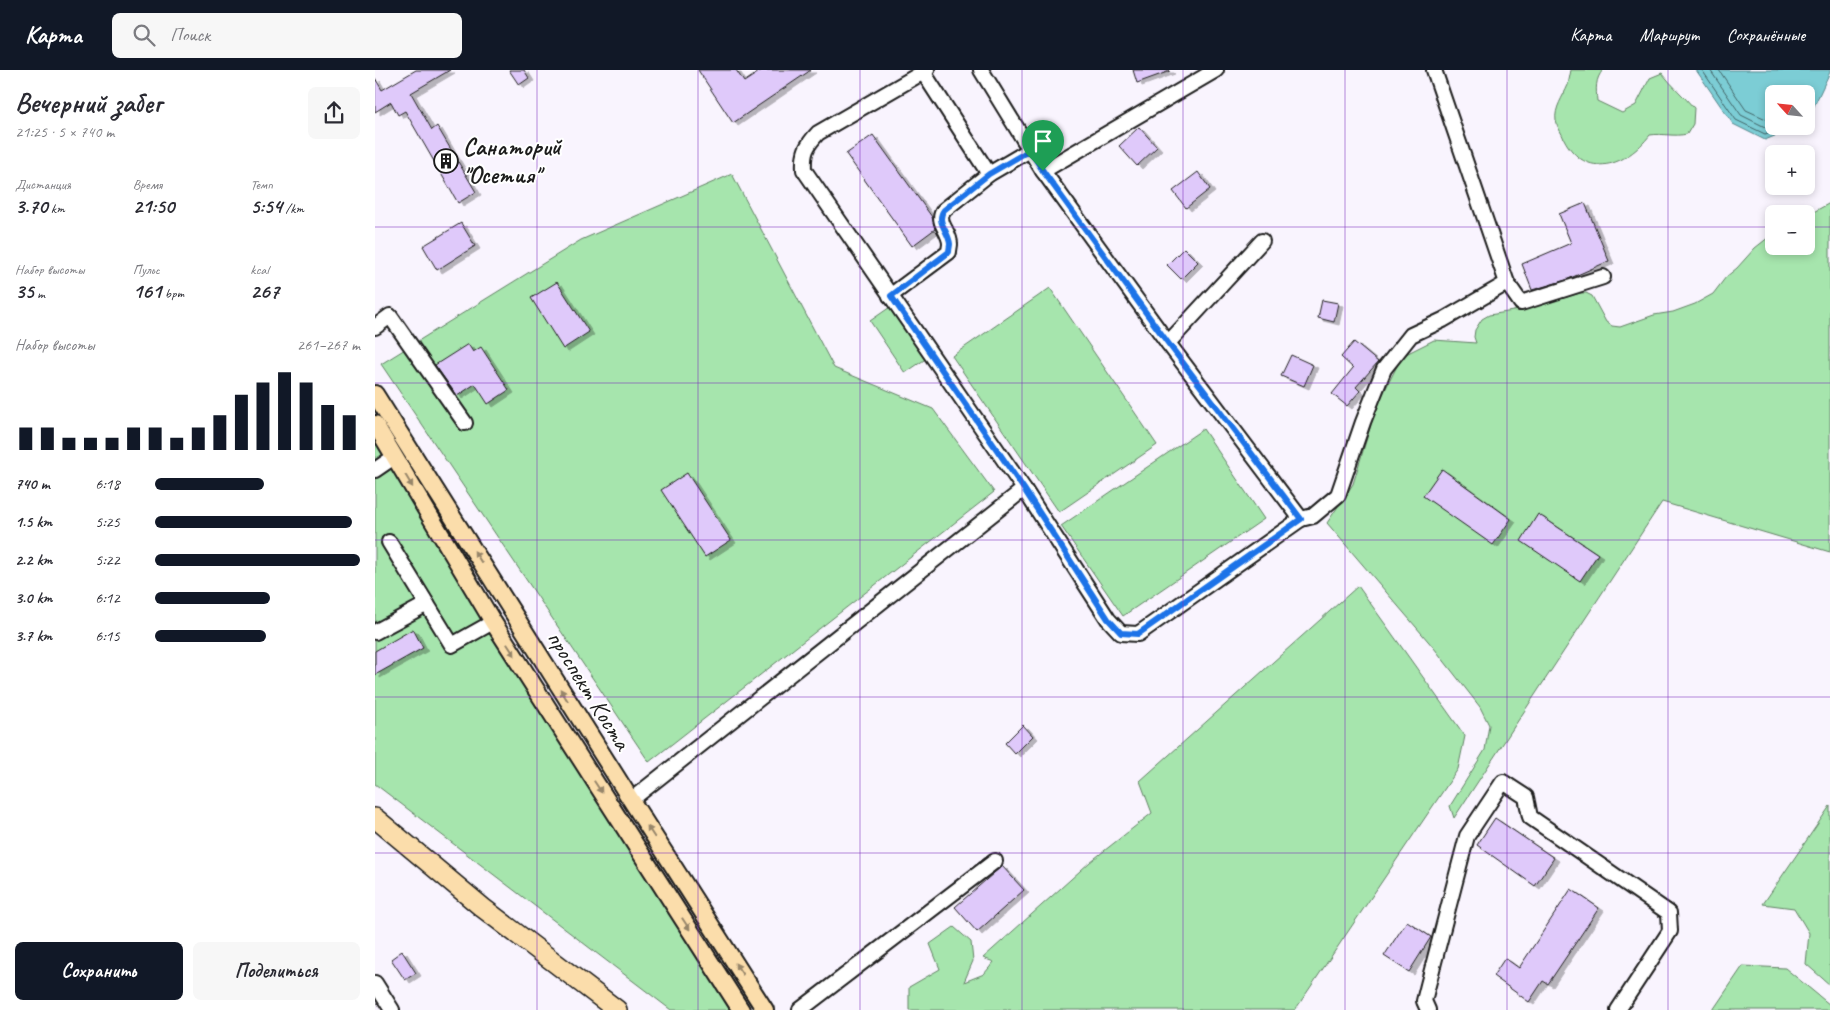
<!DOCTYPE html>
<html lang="ru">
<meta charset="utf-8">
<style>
:root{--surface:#fff;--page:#f7f7f7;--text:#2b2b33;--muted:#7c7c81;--accent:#111827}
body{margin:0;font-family:Caveat,sans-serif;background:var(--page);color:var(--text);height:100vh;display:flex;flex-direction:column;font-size:19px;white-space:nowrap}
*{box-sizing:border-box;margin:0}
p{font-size:16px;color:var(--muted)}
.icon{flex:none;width:28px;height:28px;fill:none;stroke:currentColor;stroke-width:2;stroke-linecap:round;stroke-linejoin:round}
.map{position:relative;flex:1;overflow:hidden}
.side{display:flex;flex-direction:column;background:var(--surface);width:375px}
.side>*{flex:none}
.needle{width:32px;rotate:297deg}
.controls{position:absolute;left:1390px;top:15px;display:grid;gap:10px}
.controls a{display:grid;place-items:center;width:50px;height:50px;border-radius:8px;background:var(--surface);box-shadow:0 2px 8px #0003;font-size:25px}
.pin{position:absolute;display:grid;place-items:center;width:42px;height:42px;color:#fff;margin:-51px -21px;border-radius:50% 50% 50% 0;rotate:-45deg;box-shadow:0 0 5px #0007}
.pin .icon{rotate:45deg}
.round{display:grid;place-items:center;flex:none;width:52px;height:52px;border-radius:8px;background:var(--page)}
.headline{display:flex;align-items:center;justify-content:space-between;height:85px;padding:0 15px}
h1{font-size:28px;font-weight:800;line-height:38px}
.metrics{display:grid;grid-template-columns:repeat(3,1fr);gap:8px;height:85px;padding:5px 15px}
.metrics div{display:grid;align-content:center}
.metrics b{font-size:21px;font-weight:800}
.metrics small{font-size:14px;font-weight:400}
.metrics p{font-size:14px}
.chart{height:140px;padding:10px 15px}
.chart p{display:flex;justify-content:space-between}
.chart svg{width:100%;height:90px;margin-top:5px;stroke:var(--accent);stroke-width:6}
.action{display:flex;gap:10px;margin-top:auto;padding:10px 15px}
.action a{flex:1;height:58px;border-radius:8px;background:var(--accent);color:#fff;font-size:20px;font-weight:800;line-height:58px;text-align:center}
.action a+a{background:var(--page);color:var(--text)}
ul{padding:0 15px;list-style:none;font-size:16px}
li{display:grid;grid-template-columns:80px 60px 1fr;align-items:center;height:38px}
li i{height:12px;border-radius:6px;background:var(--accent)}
header{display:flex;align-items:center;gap:30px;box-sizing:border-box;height:70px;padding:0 25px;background:var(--accent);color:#fff}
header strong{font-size:24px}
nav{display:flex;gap:28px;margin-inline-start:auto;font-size:18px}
.search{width:350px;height:45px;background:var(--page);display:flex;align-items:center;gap:12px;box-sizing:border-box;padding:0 18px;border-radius:8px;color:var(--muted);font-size:19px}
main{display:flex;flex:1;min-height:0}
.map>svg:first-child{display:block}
.green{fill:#a6e5ad;stroke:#618064}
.water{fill:#7ccdd5;stroke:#56868b}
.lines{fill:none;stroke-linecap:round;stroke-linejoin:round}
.shore{stroke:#426366;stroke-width:1}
.building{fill:#dfc9fa;stroke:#1c1c1c;filter:url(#shadow)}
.minor-casing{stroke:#1c1c1c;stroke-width:18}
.major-casing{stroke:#1c1c1c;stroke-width:20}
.highway-casing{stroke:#1c1c1c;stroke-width:22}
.minor{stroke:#fff;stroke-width:14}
.major{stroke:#fbddab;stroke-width:16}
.highway{stroke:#fbddab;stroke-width:19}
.oneway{fill:#97866b}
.route-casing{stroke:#fff;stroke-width:10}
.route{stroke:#1a73e8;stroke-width:6}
.grid{fill:none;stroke:#7b2cbf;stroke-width:1;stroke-opacity:0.55}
.labels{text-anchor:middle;stroke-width:4;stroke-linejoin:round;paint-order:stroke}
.poi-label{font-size:24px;font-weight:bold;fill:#1c1c1c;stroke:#fff;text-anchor:start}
.street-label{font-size:24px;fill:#1c1c1c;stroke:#fff}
</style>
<header>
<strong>Карта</strong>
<div class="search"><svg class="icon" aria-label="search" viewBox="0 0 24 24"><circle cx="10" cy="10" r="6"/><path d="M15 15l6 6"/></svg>Поиск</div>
<nav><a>Карта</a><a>Маршрут</a><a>Сохранённые</a></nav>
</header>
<main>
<section class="side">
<div class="headline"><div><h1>Вечерний забег</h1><p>21:25 · 5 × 740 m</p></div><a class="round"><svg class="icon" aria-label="share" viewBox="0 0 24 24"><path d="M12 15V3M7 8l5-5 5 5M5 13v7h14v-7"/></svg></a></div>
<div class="metrics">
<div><p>Дистанция</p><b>3.70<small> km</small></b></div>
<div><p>Время</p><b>21:50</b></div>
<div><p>Темп</p><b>5:54<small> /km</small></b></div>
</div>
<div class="metrics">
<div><p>Набор высоты</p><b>35<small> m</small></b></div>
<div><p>Пульс</p><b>161<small> bpm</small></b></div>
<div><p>kcal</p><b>267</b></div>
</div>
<div class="chart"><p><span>Набор высоты</span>261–267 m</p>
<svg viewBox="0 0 160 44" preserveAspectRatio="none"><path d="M5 44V33M15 44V33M25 44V38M35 44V38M45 44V38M55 44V33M65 44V33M75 44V38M85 44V33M95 44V27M105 44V17M115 44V11M125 44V6M135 44V11M145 44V22M155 44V27"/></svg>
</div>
<ul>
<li><b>740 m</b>6:18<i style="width:53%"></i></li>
<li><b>1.5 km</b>5:25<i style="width:96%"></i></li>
<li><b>2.2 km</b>5:22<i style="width:100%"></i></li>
<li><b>3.0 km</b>6:12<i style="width:56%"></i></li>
<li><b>3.7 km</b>6:15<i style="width:54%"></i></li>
</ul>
<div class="action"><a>Сохранить</a><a>Поделиться</a></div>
</section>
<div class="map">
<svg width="1455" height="940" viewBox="0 0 1455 940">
<defs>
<filter id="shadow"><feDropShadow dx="5" dy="3" stdDeviation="0" flood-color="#0004"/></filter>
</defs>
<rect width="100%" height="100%" fill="#f9f4fe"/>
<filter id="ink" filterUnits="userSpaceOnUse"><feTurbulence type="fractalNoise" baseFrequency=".02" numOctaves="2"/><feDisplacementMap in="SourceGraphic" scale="10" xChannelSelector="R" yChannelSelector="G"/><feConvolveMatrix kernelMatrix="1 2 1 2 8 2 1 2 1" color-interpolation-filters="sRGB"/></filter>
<g filter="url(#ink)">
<g class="green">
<path d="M 1196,0 L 1228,0 C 1220,9 1221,19 1222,31 L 1247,43 L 1261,35 L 1275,8 L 1287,3 C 1297,16 1309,26 1319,38 L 1318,54 L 1312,64 C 1299,67 1288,63 1275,65 C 1251,96 1211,111 1189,69 C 1187,63 1182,57 1181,51 C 1179,38 1188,27 1193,15 C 1194,10 1195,5 1196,0 Z"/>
<path d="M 357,104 L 459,298 L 558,339 L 619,422 L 274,692 L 6,294 L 206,170 Z"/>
<path d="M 1455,133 L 1455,482 L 1287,432 L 1079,748 L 1075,736 L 1110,680 L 1114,655 L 1105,637 L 1059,578 L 952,453 L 978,414 L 1001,338 L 1027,286 L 1059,270 L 1101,273 L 1099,267 L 1100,260 L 1107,249 L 1114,245 L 1144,240 L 1176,229 L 1192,227 L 1205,223 L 1211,223 L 1217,226 L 1231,252 L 1237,256 L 1245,257 L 1279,245 L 1298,242 L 1320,234 L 1338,224 L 1351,207 L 1362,198 L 1380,178 L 1399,163 L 1399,176 L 1431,176 L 1431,146 Z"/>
<path d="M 675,218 L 782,375 L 684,442 L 577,286 Z"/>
<path d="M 518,235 L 552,288 L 530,303 L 495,251 Z"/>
<path d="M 828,359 L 889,449 L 748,546 L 686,456 Z"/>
<path d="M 0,369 L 364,940 L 296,940 L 0,714 Z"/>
<path d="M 983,516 L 1090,666 L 1083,699 L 920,940 L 534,940 L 534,917 L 565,899 L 555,874 L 579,857 L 596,872 L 598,891 L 589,912 L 609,904 L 619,892 L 608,888 L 715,792 L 777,743 L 765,711 Z"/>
<path d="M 1455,736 L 1455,915 L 1431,894 L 1434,863 L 1419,838 L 1388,834 Z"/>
<path d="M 1368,896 L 1410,898 L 1455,935 L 1455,940 L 1338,940 Z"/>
</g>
<path class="water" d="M 1321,0 L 1455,0 L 1455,2 L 1431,53 L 1431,24 L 1399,24 L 1399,56 L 1424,56 L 1390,70 L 1358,54 Z"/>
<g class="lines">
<g class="shore">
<path d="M 1327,0 L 1361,50 L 1390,64 L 1411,56"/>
<path d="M 1335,0 L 1366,45 L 1390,57 L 1399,54"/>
<path d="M 1344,0 L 1371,40 L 1391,49 L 1399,46"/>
</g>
</g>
<g class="building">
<path d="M 41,0 L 75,0 L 36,23 L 57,60 L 62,56 L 101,122 L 83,133 L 30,41 L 23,45 L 16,32 L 0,42 L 0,8 L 7,20 Z"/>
<path d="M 134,0 L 149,0 L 154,8 L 144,15 Z"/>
<path d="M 323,0 L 361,0 L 369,12 L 387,0 L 436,0 L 358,53 Z"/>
<path d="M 758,0 L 794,0 L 795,1 L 762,13 Z"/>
<path d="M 764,57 L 782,77 L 762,96 L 744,76 Z"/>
<path d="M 498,65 L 557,147 L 560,159 L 537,176 L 471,84 Z"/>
<path d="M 823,102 L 835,119 L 811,138 L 798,121 Z"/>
<path d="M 1210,133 L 1234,191 L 1191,210 L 1157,220 L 1147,194 L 1196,173 L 1184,144 Z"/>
<path d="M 86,153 L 100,176 L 62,200 L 48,176 Z"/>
<path d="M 809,178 L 823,192 L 806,209 L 792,195 Z"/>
<path d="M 182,212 L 214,262 L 188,279 L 156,228 Z"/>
<path d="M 947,230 L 963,233 L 959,252 L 943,248 Z"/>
<path d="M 979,272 L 1003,292 L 981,317 L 985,321 L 972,336 L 957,324 L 978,298 L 966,287 Z"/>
<path d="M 93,274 L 98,282 L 106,277 L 134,320 L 113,334 L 100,314 L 82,326 L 60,295 Z"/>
<path d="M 916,285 L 938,295 L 929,316 L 906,306 Z"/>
<path d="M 1067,399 L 1136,449 L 1118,475 L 1048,426 Z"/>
<path d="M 312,403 L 356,470 L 330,487 L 286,420 Z"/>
<path d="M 1163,444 L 1223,484 L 1205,511 L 1146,471 Z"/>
<path d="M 38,559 L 48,578 L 0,605 L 0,581 Z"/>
<path d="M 648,655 L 658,666 L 640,684 L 630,673 Z"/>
<path d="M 1120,748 L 1179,788 L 1160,816 L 1102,775 Z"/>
<path d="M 627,796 L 649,820 L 602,862 L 580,837 Z"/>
<path d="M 1196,819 L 1224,838 L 1173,914 L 1168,911 L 1154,932 L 1118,906 L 1130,888 L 1144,898 Z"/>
<path d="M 1032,851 L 1056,867 L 1034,902 L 1009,886 Z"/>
<path d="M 27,881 L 41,903 L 30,910 L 16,889 Z"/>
</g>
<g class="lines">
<g class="minor-casing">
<g id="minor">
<path d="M 552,0 L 443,63 C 431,76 428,82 429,100 L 649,419 L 733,549 L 746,563 L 763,564 L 926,449 L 793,273 L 668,101"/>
<path d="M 606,0 L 668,101 L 841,0"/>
<path d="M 1059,0 L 1132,213"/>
<path d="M 548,2 L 614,104"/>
<path d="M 515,226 L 574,182 C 574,179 575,176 575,174 C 575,161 560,152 569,140 L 614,104 L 655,80"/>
<path d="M 0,257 L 15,246 L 90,353"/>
<path d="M 793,273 L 887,171"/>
<path d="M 0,400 L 19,387"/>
<path d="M 926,449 L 938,446 L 963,425 L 988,352 L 1009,299 L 1036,265 L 1068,250 L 1132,213 L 1146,233 L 1228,207"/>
<path d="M 14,472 L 77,575 L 118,552"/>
<path d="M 0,562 L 52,534"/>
<path d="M 256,730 L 649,419"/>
<path d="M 0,913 L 17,940"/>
<path d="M 425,940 L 620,791"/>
<path d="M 1053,940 L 1049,931 L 1053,915 L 1092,766 L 1128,712 L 1151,727 L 1155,747 L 1294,843 L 1295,861 L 1243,940"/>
</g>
</g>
<g class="major-casing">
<g id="major">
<path d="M 0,324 L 256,730 L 390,940"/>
<path d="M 0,354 L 118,552 L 366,940"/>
</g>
</g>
<g class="highway-casing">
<path id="highway" d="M 0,748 L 108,838 L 242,940"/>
</g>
<use href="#minor" class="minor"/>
<use href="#major" class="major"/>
<use href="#highway" class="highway"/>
</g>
<defs><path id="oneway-solid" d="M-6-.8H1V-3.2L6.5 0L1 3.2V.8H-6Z" transform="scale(1.25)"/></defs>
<g class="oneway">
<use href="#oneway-solid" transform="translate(34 411) rotate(59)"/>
<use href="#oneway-solid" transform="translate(103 487) rotate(-122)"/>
<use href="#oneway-solid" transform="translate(136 580) rotate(57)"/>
<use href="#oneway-solid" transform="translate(189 625) rotate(-122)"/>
<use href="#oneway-solid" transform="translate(223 717) rotate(57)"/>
<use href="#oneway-solid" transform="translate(276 762) rotate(-123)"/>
<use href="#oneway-solid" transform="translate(311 854) rotate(57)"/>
<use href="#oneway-solid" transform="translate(364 899) rotate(-123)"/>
</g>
</g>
<g class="lines" filter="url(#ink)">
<g class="route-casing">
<path id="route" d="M 655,80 L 668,101 L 793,273 L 926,449 L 763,564 L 746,563 L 733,549 L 649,419 L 516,226 L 574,182 C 574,179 575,176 575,174 C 574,161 560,152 569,140 L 614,104 Z"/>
</g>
<use href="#route" class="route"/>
</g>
<path class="grid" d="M 162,0 L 162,940M 323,0 L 323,940M 485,0 L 485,940M 647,0 L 647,940M 808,0 L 808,940M 970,0 L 970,940M 1132,0 L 1132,940M 1293,0 L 1293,940M 0,157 L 1399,157M 1431,157 L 1455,157M 0,313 L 1455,313M 0,470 L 1455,470M 0,627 L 1455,627M 0,783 L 1455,783"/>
<defs>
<g id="building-ring" transform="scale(1.25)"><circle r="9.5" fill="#fff" stroke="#1c1c1c" stroke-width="1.5"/><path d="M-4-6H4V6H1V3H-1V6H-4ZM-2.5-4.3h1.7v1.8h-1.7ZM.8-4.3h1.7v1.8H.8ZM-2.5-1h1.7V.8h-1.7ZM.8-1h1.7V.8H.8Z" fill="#1c1c1c"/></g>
</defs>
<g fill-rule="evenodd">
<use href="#building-ring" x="71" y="91"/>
</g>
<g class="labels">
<g class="poi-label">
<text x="88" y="85">Санаторий<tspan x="88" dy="28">"Осетия"</tspan></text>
</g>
<g class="street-label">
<text transform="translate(214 620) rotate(58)" y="8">проспект Коста</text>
</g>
</g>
</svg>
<div class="controls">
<a><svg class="needle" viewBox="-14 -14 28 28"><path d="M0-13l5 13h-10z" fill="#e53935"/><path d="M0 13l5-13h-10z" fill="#7c7c81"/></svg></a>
<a>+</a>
<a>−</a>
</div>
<div class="pin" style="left:668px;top:101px;background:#1e9e55"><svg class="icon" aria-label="arrive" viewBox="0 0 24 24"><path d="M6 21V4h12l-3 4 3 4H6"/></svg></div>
</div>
</main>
